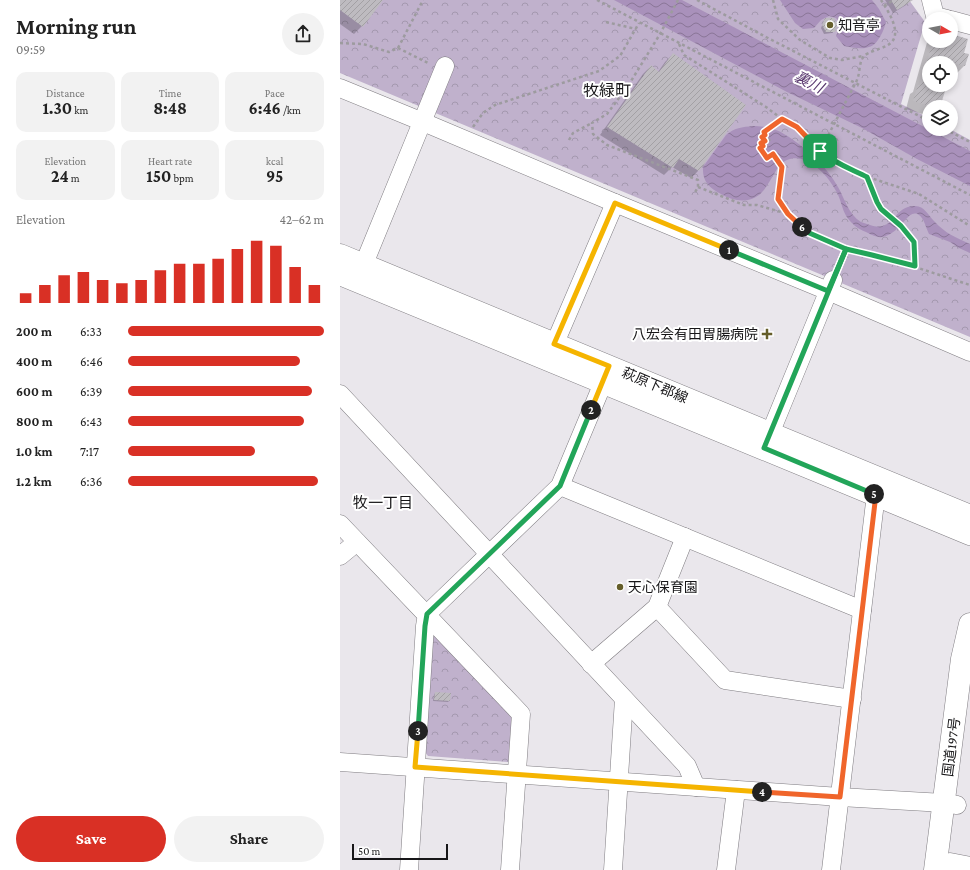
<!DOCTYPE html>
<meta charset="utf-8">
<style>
:root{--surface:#fff;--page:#f2f2f2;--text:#222;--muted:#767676;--accent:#d93025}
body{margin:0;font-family:"Crimson Pro","Noto Sans JP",serif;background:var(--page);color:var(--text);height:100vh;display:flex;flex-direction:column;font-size:15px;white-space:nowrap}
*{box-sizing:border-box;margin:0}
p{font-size:13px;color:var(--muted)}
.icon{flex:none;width:22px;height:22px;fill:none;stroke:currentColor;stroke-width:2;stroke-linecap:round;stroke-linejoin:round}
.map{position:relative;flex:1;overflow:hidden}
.sheet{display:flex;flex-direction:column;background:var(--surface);width:340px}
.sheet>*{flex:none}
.needle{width:26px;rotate:99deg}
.tools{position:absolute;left:582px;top:12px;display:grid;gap:8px}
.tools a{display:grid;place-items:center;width:36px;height:36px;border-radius:50%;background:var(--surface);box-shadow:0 2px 6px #0003;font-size:20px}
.scale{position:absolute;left:12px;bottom:10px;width:96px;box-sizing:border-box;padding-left:4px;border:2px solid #171618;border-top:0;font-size:11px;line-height:14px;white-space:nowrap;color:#171618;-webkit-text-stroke:3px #fff;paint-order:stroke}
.pin{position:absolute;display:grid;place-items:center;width:34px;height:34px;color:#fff;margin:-17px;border-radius:8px;box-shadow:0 2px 6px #0006}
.km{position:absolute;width:20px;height:20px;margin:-10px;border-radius:50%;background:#222;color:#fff;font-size:11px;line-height:20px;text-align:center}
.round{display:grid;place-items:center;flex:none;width:42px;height:42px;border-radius:21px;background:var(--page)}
.head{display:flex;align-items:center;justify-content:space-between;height:68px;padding:0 16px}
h1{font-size:22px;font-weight:700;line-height:30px}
.metrics{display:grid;grid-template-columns:repeat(3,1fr);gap:6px;height:68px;padding:4px 16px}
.metrics div{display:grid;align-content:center;border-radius:10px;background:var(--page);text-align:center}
.metrics b{font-size:17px;font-weight:700}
.metrics small{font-size:11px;font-weight:400}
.metrics p{font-size:11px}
.chart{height:112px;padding:8px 16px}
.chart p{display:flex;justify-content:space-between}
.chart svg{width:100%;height:72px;margin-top:4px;stroke:var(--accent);stroke-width:6}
.button{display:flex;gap:8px;margin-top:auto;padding:8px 16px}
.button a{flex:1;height:46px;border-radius:24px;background:var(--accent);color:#fff;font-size:16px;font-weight:700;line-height:46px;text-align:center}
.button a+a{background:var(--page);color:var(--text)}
ul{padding:0 16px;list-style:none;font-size:13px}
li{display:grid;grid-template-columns:64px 48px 1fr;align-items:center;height:30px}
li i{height:10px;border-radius:5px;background:var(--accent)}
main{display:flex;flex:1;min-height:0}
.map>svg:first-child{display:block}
.park{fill:url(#park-crowns)}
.water{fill:url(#water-waves)}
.shadow{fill:#0003}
.building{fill:url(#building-hatch)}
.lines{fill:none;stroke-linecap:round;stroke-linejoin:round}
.minor-casing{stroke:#7f7c81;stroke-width:19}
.major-casing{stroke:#7f7c81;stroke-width:23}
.highway-casing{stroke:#7f7c81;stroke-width:23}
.path{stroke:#9d9b9f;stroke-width:2.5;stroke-dasharray:3 3;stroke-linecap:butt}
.minor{stroke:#fff;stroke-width:18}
.major{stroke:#fff;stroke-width:22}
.highway{stroke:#fff;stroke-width:22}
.split-1-casing{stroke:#fff;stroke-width:8}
.split-2-casing{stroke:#fff;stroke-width:8}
.split-3-casing{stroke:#fff;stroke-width:8}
.split-4-casing{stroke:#fff;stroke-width:8}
.split-5-casing{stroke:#fff;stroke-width:8}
.split-6-casing{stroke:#fff;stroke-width:8}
.split-7-casing{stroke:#fff;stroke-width:8}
.split-1{stroke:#22a559;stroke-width:5}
.split-2{stroke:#f5b400;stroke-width:5}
.split-3{stroke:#22a559;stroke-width:5}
.split-4{stroke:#f5b400;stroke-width:5}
.split-5{stroke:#f0652b;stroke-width:5}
.split-6{stroke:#22a559;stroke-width:5}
.split-7{stroke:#f0652b;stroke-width:5}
.poi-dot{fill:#655e2a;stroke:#fff;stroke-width:1.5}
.labels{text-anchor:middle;stroke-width:4;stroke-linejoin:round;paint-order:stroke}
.poi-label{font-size:14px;fill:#171618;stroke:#fff;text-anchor:start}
.street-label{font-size:14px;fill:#171618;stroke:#fff}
.water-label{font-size:15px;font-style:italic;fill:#58376e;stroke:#fff}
.neighbourhood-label{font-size:15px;fill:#171618;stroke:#fff}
.quarter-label{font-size:16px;fill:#171618;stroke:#fff}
</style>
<main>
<section class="sheet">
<div class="head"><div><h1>Morning run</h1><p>09:59</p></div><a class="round"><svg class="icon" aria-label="share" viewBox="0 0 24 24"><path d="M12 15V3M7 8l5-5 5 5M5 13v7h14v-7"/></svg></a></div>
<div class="metrics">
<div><p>Distance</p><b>1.30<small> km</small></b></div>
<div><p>Time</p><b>8:48</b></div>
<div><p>Pace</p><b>6:46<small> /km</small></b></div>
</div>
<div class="metrics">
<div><p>Elevation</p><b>24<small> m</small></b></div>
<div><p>Heart rate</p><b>150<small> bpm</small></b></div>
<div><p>kcal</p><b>95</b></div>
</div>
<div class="chart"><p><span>Elevation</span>42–62 m</p>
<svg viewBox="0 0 160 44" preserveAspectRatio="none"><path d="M5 44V38M15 44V33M25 44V27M35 44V25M45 44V30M55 44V32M65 44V30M75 44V24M85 44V20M95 44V20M105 44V17M115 44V11M125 44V6M135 44V9M145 44V22M155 44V33"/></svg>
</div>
<ul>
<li><b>200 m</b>6:33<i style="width:100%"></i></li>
<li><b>400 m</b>6:46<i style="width:88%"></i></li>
<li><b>600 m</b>6:39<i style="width:94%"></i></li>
<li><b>800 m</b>6:43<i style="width:90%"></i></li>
<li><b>1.0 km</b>7:17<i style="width:65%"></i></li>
<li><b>1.2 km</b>6:36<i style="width:97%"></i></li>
</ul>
<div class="button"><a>Save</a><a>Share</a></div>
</section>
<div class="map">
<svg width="630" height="870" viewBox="0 0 630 870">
<defs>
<pattern id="park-crowns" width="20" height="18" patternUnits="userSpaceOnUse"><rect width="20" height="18" fill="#c0b1cc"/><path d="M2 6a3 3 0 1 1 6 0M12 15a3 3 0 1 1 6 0" fill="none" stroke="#a498ae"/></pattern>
<pattern id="water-waves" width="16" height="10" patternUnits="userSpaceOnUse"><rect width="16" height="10" fill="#a991bb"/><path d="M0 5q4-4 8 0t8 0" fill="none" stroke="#897597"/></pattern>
<pattern id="building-hatch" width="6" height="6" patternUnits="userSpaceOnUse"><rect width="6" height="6" fill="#bebbc0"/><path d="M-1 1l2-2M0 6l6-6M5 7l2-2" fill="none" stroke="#a3a0a4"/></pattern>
</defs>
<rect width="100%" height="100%" fill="#eae7ec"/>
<g class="park">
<path d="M 0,0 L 569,0 L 585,22 L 561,104 L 589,118 L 589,129 L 610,129 L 630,140 L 630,337 L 0,73 Z"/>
<path d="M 93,634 L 172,710 L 173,759 L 168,762 L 88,756 L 85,752 Z"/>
</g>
<g class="water">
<path d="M 274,0 L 342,0 L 630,151 L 630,186 L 577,159 L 522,128 L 447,92 Z"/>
<path d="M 440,0 L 532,0 L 539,9 L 546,22 C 544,30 538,45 529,47 C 521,50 512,47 504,46 L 496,36 L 501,24 L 496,18 L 489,16 L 481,20 L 474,28 L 463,29 L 455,23 Z"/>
<path d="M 413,126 C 420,126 429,127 436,130 C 442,132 447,136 452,139 C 470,152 487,167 498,187 C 505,199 508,214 521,222 C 524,223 527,224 530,225 C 555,233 553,206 574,206 C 584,205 588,215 594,221 C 606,234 615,237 630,244 L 630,253 L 619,248 L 610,242 L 589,234 C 586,228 584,218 579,215 C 570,209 564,224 558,228 C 554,232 548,236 542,237 C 538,238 532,235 528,233 C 521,230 515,227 510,221 C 502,213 502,201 496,191 C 486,172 459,145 439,166 C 434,173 426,190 419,195 C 407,204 393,201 381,194 C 369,188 362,181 363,167 L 386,135 C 394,128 402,127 413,126 Z"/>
</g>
<g class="shadow">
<path d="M 0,0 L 41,0 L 22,26 L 14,34 L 0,24 Z"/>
<path d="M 545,0 L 570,0 L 570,1 L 566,5 L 553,13 Z"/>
<path d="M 484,21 L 494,31 L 492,33 L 484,34 L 481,28 Z"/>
<path d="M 611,35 L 623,53 L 627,55 L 624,66 L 616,74 L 611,72 L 611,63 L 589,63 L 589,85 L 606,85 L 599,107 L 589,107 L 589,116 L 566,109 L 570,94 L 573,92 L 588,39 L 589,38 L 589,41 L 611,41 Z"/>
<path d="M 333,54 L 358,171 L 351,178 L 332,167 L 324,175 L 260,135 L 303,74 L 311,66 L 318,72 L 325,62 Z"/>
<path d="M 95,693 L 109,701 L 108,702 L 93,701 L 94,695 Z"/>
</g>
<g class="building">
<path d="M 0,0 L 43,0 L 23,27 L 0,10 Z"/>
<path d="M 551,0 L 573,0 L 557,10 Z"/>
<path d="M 485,18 L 494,18 L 498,25 L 495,32 L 486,32 L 482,25 Z"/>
<path d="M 611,34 L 628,39 L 624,53 L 629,54 L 625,66 L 613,63 L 611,69 L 611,63 L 589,63 L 589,85 L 607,85 L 600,107 L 593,107 L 573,101 L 578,85 L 580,85 L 593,41 L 611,41 Z"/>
<path d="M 333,53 L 406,105 L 359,171 L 339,159 L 333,168 L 267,127 L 311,65 L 319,72 Z"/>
<path d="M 95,692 L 111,693 L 110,701 L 94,700 Z"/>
</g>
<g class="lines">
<g class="minor-casing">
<g id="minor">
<path d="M 591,0 L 595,16 L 607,19"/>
<path d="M 611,20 L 630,25"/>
<path d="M 0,88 L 83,122 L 275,203 L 488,291 L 630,352"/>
<path d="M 19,276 L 105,66"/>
<path d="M 209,357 L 275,203"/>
<path d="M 0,394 L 347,766 L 356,787"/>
<path d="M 425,446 L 493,280"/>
<path d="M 220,486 L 522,610"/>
<path d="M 0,524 L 181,714 L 170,870"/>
<path d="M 0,556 L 17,542"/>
<path d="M 317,607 L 385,680 L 512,699"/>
<path d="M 251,664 L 317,607 L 345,537"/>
<path d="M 0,762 L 500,797 L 604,803 L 617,805"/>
<path d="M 610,862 L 630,866"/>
<path d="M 69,870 L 85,626 L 87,614 L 220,486 L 268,371"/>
<path d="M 273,870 L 284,699"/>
<path d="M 386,870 L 396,790"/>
<path d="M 491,870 L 536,494"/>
</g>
</g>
<g class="major-casing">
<g id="major">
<path d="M 0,255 L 630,516"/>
<path d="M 0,274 L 630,534"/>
</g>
</g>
<g class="highway-casing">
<path id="highway" d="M 595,870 L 622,659 L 630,624"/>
</g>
<g class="path">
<path d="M 257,0 L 630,195"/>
<path d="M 338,0 L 320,34 L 288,86 L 267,114 L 252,123 L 253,134 L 267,145 L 358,180 L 358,187 L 354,194"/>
<path d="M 357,0 L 426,37 L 589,121"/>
<path d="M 433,0 L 438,19 L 460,40 L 490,58 L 502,60 L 523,56"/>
<path d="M 541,0 C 548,11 566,37 546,46 C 540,49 528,52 524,56 C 519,62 520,71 518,77 C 517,80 516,83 514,86 L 480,151 C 494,163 511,169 527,177 L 537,202 L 541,209 L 561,226 L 574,242 L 575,266"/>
<path d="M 544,6 L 552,1"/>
<path d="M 266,22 L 296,29"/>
<path d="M 0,43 L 23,44 L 49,52 L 58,48 L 90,64"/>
<path d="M 339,44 L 344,55 L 426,107 L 442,119 L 457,127 L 480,151"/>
<path d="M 58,48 L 83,0"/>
<path d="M 442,119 L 424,132 L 430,141 L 420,148 L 427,158 L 433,154 L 442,167 L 438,199 L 448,214 L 467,231 L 506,249 L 532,255 L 563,263 L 630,285"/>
<path d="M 133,127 L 143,113 L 155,105 L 259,71 L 280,56 L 299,23"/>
<path d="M 605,129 L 630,142"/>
<path d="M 229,140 L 233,133 L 252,123"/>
<path d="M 423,146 L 421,143 L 425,141 L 422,137 L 425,135"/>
<path d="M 528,177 L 579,194 L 630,226"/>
<path d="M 358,187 L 404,205 L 417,205 L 448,214"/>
<path d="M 498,266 L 506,249"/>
</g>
<use href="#minor" class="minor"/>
<use href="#major" class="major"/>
<use href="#highway" class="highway"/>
</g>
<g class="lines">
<g class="split-1-casing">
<path id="split-1" d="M 389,250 L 488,291 L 506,249 L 532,255 L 575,266 L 574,242 L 561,226 L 541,209 L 537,202 L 527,177 C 511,169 494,163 480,151"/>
</g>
<g class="split-2-casing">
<path id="split-2" d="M 251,410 L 269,366 L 214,344 L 275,203 L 389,250"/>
</g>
<g class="split-3-casing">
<path id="split-3" d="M 78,731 L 85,626 L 87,614 L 220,486 L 251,410"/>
</g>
<g class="split-4-casing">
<path id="split-4" d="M 78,731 L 75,767 L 422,792"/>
</g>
<g class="split-5-casing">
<path id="split-5" d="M 422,792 L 500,797 L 536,494 L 534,494"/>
</g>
<g class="split-6-casing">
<path id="split-6" d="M 462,227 L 467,232 L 506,249 L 424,448 L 534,494"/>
</g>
<g class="split-7-casing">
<path id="split-7" d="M 462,227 L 448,214 L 438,199 L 442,167 L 433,154 L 427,158 L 420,148 L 423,146 L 421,143 L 425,141 L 422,137 L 425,135 L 424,132 L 442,119 L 457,127 L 480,151"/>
</g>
<use href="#split-1" class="split-1"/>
<use href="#split-2" class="split-2"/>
<use href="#split-3" class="split-3"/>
<use href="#split-4" class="split-4"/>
<use href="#split-5" class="split-5"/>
<use href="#split-6" class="split-6"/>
<use href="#split-7" class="split-7"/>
</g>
<g class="poi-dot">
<circle cx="490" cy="25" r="4"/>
<path d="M425 328h4v4h4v4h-4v4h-4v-4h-4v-4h4z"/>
<circle cx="280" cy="587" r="4"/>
</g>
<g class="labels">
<g class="poi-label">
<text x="498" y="30">知音亭</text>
<text x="418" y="339" text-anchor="end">八宏会有田胃腸病院</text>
<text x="288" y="592">天心保育園</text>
</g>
<g class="street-label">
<text transform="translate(315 385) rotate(23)" y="5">萩原下郡線</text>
<text transform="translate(611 747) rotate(-83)" y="5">国道197号</text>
</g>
<g class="water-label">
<text transform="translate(469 82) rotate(27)" y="5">裏川</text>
</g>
<g class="neighbourhood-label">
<text x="43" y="508">牧一丁目</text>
</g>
<g class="quarter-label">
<text x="267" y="96">牧緑町</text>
</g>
</g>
</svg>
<div class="tools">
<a><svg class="needle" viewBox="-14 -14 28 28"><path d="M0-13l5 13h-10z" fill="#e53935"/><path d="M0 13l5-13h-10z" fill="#767676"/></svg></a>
<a><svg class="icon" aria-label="locate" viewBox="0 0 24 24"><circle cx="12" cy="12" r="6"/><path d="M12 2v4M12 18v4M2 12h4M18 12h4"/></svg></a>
<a><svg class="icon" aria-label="layers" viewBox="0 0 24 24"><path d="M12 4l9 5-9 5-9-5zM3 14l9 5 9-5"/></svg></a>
</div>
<div class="scale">50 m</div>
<div class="pin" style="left:480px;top:151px;background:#1e9e55"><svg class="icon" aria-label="arrive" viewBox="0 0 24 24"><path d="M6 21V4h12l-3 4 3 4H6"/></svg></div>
<b class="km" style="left:389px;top:250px">1</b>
<b class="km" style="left:251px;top:410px">2</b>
<b class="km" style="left:78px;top:731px">3</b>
<b class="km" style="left:422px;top:792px">4</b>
<b class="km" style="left:534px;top:494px">5</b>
<b class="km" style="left:462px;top:227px">6</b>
</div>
</main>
